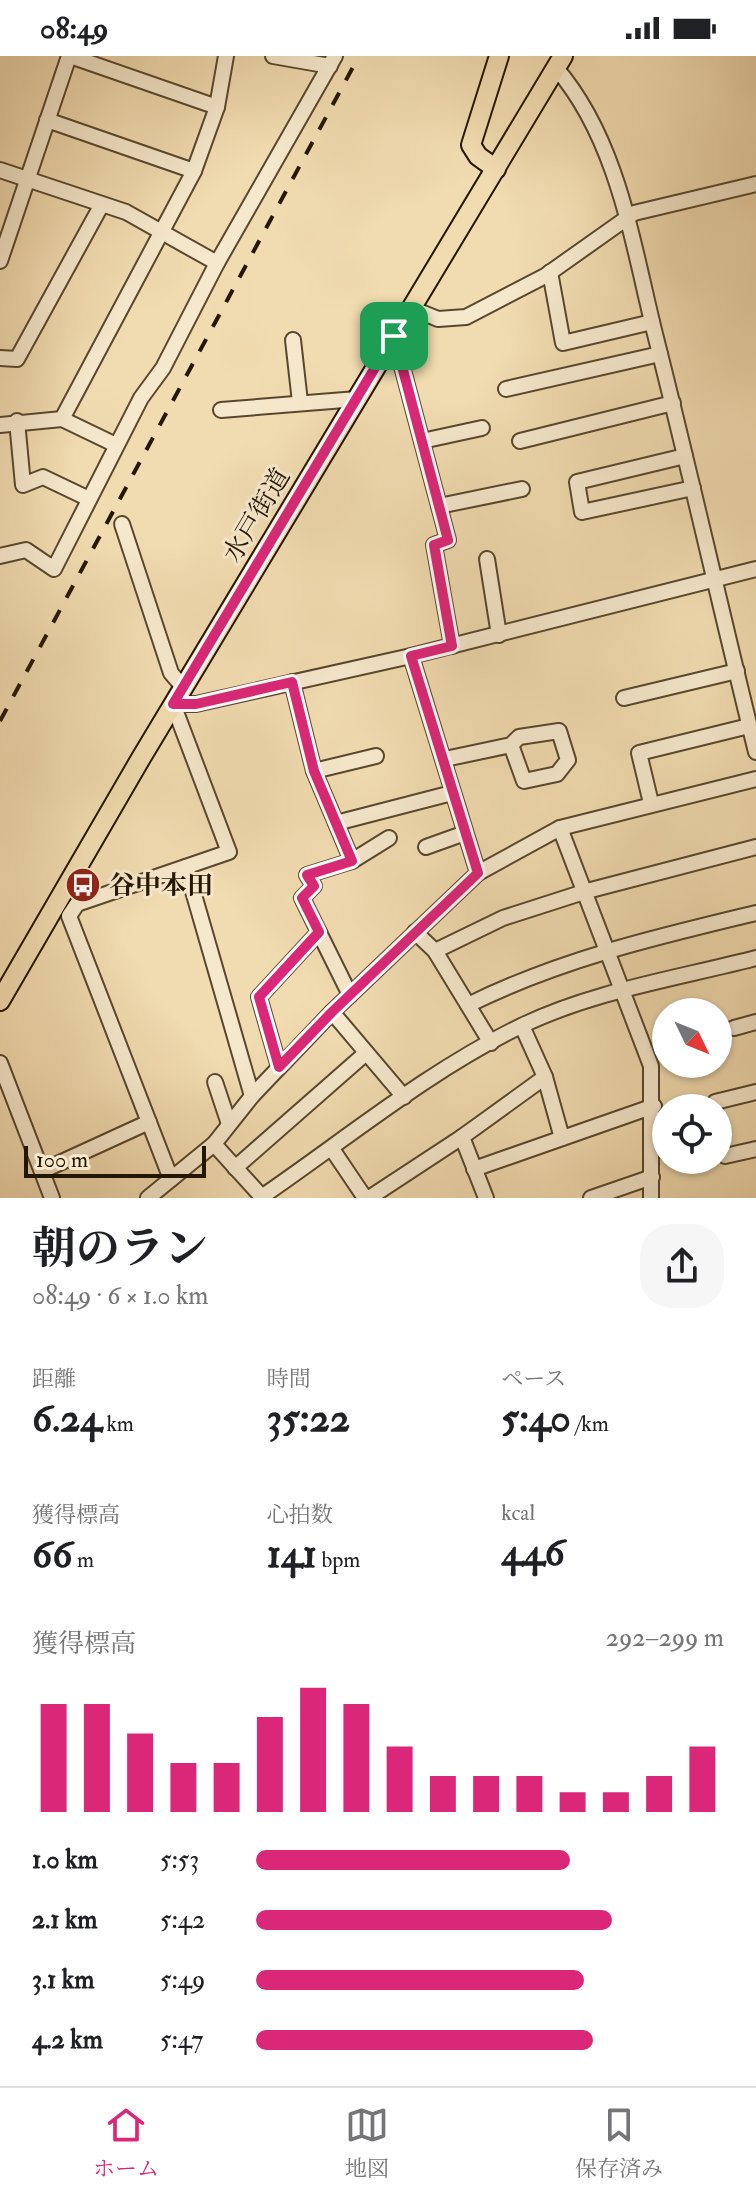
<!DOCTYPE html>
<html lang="ja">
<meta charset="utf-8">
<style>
:root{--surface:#fff;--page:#f6f6f6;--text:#202124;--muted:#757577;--line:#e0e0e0;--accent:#db2777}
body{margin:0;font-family:"IM FELL Double Pica","Noto Serif JP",serif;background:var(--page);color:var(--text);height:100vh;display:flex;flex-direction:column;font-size:30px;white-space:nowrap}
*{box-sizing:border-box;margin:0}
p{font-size:26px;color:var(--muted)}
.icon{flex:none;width:44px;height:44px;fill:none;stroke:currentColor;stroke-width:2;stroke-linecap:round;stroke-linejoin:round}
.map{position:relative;height:1142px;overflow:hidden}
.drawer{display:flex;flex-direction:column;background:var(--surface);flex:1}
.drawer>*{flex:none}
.needle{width:52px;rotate:133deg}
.tools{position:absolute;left:652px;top:942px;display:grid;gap:16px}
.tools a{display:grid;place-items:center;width:80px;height:80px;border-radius:50%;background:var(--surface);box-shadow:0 2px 6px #0004;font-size:40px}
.scale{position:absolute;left:24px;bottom:20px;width:182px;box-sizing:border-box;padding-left:8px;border:4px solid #251602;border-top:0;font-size:22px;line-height:28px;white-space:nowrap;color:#251602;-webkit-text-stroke:6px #f6e8cc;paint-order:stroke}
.pin{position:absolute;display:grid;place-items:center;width:68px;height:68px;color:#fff;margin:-34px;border-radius:16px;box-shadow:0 4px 12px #0006}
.round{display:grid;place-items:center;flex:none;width:84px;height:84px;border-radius:32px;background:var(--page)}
.head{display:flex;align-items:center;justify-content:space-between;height:136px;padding:0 32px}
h1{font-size:44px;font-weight:700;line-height:60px}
.metrics{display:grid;grid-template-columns:repeat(3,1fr);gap:12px;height:136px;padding:8px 32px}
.metrics div{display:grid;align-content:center}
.metrics b{font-size:40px;font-weight:700}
.metrics small{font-size:22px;font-weight:400}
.metrics p{font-size:22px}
.chart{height:224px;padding:16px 32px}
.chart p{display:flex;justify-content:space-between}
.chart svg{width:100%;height:144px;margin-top:8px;stroke:var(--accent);stroke-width:6}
ul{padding:0 32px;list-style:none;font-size:26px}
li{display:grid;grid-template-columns:128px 96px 1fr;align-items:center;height:60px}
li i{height:20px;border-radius:10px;background:var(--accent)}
.status{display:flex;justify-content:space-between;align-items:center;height:56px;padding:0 40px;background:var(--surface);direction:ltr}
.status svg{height:22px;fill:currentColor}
.tabs{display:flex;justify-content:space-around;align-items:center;height:112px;border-top:2px solid var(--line);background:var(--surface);font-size:22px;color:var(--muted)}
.tabs a{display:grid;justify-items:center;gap:4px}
.tabs .current{color:var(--accent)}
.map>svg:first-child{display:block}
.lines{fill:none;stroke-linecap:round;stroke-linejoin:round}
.minor-casing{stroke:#58472e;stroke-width:18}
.major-casing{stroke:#251602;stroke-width:22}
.minor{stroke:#f6e8cc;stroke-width:14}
.major{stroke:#f1dbb0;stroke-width:18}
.rail{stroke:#251602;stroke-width:4;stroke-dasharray:14 14;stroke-linecap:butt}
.route-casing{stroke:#fff;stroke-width:16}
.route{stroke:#db2777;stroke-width:10}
.labels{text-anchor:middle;stroke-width:6;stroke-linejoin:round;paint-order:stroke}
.street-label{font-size:26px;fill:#251602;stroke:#f6e8cc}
.poi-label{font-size:26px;font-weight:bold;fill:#251602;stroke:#f6e8cc;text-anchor:start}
</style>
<div class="status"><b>08:49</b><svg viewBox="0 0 49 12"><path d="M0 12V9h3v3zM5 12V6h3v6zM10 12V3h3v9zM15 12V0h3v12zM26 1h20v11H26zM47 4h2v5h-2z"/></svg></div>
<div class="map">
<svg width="756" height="1142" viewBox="0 0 756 1142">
<rect width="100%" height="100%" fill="#f1dbb0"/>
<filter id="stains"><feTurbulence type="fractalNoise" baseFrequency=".0025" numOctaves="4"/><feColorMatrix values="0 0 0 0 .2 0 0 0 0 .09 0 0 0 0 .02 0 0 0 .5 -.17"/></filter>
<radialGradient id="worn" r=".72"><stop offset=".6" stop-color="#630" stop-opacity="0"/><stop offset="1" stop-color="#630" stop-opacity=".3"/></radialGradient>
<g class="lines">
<g class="minor-casing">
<g id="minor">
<path d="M 70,0 L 217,51"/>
<path d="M 273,0 L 330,10"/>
<path d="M 556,12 C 619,85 633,191 656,282 C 691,420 722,559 756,696"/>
<path d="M 47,64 L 194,115"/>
<path d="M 0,114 L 126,156 L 217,207"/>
<path d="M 0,205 L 69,0"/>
<path d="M 550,216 L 563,287 L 652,266"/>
<path d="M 411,252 L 438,263 L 466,261 L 545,220 L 634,157 L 756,128"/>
<path d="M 394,280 L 448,484 L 434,489 L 452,590"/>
<path d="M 293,284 L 300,346"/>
<path d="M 0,302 L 17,303 L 101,150"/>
<path d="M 506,333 L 660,298"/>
<path d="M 221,354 L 357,343"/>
<path d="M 62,363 L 116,389"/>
<path d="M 17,365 L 23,429 L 43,421 L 87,442"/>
<path d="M 0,369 L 62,363 L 194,115 L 217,51 L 226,0"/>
<path d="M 422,385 L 482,372"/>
<path d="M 520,385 L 673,347"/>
<path d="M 685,400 L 577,426 L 582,456 L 693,432"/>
<path d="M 439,450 L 522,433"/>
<path d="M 122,468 L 171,617 L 183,631"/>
<path d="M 0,500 L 26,494 L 54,513 L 141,342 L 163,312 L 217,207 L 335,0"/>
<path d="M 487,503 L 499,579"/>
<path d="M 411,600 L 478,817"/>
<path d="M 292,626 L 314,715 L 352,805"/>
<path d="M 624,642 L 737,615"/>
<path d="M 445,703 L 511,689 L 524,725 L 557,718 L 568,704 L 559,675 L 519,681 L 511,689"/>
<path d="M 314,715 L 376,700"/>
<path d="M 651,747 L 639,697 L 749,670"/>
<path d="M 336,767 L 452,737"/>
<path d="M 560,772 L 651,1010 L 651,1142"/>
<path d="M 426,791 L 465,777"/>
<path d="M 186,811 L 252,1040"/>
<path d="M 415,876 L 435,895 L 491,987"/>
<path d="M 435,895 L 503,862 L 587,835 L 756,791"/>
<path d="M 350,939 L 302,842 L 314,830 L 307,819 L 352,805 L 389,782"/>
<path d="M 468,949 C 561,903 656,881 756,857"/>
<path d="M 332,956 L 404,1041"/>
<path d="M 734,972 L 756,966"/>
<path d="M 0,1007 L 52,1142"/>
<path d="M 279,1011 L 259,941 L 319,876"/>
<path d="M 545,1021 L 562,1082"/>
<path d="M 215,1026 L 229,1068"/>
<path d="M 715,1046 L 756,1036"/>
<path d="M 214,1088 L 262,1141"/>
<path d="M 332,1093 L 365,1142"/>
<path d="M 725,1100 L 756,1093"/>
<path d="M 235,1112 L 366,997"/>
<path d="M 474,1113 L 654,1050"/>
<path d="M 42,1115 L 149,1066"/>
<path d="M 171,1123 L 69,860 L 77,848 L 229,796 L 173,648 L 196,648 L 411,600 L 756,513"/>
<path d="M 148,1142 L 214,1088 L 252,1040 L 332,956 L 478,817 L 560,772 L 756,723"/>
<path d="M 260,1142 C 345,1084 428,1015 521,970 C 593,935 679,922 756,902"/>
<path d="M 369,1142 L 462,1081"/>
<path d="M 486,1142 L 462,1081 L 545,1021 L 522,970"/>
<path d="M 591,1142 L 652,1121"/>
</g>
</g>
<g class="major-casing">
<g id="major">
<path d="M 496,113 L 478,100 L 471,89 L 499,0"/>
<path d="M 0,945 L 141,702 L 563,0"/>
</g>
</g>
<use href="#minor" class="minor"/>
<use href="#major" class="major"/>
<path class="rail" d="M 0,665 L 359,0"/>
</g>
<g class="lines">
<g class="route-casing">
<path id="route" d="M 394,280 L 448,484 L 434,489 L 452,590 L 411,600 L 478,817 L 332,956 L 279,1011 L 259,941 L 319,876 L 302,842 L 314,830 L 307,819 L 352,805 L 314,715 L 292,626 L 196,648 L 173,648 Z"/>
</g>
<use href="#route" class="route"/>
</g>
<defs>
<g id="bus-disc" transform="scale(1.8)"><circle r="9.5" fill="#8f2418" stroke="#f6e8cc"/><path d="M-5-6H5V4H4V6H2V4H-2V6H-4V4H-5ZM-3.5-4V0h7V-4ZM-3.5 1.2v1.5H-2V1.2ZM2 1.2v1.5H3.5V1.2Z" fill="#fff"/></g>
</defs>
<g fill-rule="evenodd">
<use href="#bus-disc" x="83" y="829"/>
</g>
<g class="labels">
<g class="street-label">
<text transform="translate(256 459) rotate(-59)" y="9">水戸街道</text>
</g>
<g class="poi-label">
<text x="109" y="838">谷中本田</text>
</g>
</g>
<rect width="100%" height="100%" filter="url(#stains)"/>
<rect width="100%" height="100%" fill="url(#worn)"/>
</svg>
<div class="tools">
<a><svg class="needle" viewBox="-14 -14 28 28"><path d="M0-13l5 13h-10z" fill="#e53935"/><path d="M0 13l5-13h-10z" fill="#757577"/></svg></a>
<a><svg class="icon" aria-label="locate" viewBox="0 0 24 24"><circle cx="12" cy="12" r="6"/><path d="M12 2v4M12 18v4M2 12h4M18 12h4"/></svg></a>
</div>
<div class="scale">100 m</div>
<div class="pin" style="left:394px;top:280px;background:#1e9e55"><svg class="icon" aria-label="arrive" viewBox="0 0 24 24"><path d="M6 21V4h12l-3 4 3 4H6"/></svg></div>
</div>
<section class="drawer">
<div class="head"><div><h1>朝のラン</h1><p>08:49 · 6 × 1.0 km</p></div><a class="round"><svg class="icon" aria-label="share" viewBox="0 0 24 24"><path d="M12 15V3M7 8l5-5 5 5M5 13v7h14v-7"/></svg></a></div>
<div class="metrics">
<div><p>距離</p><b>6.24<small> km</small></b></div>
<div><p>時間</p><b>35:22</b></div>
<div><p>ペース</p><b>5:40<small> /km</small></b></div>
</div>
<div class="metrics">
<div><p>獲得標高</p><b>66<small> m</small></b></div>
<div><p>心拍数</p><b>141<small> bpm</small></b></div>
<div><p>kcal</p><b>446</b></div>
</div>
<div class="chart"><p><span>獲得標高</span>292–299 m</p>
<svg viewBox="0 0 160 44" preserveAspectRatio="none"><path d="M5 44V11M15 44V11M25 44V20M35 44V29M45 44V29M55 44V15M65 44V6M75 44V11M85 44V24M95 44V33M105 44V33M115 44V33M125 44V38M135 44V38M145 44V33M155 44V24"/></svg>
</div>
<ul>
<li><b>1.0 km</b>5:53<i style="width:67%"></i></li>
<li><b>2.1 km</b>5:42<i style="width:76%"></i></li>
<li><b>3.1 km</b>5:49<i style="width:70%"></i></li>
<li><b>4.2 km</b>5:47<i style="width:72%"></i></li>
</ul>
</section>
<nav class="tabs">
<a class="current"><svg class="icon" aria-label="home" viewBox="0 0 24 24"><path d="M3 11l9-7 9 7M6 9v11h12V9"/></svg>ホーム</a>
<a><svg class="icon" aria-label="map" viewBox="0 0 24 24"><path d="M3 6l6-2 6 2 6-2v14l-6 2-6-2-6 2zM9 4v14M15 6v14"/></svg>地図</a>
<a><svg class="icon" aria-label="saved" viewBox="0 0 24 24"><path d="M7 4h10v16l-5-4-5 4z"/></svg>保存済み</a>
</nav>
